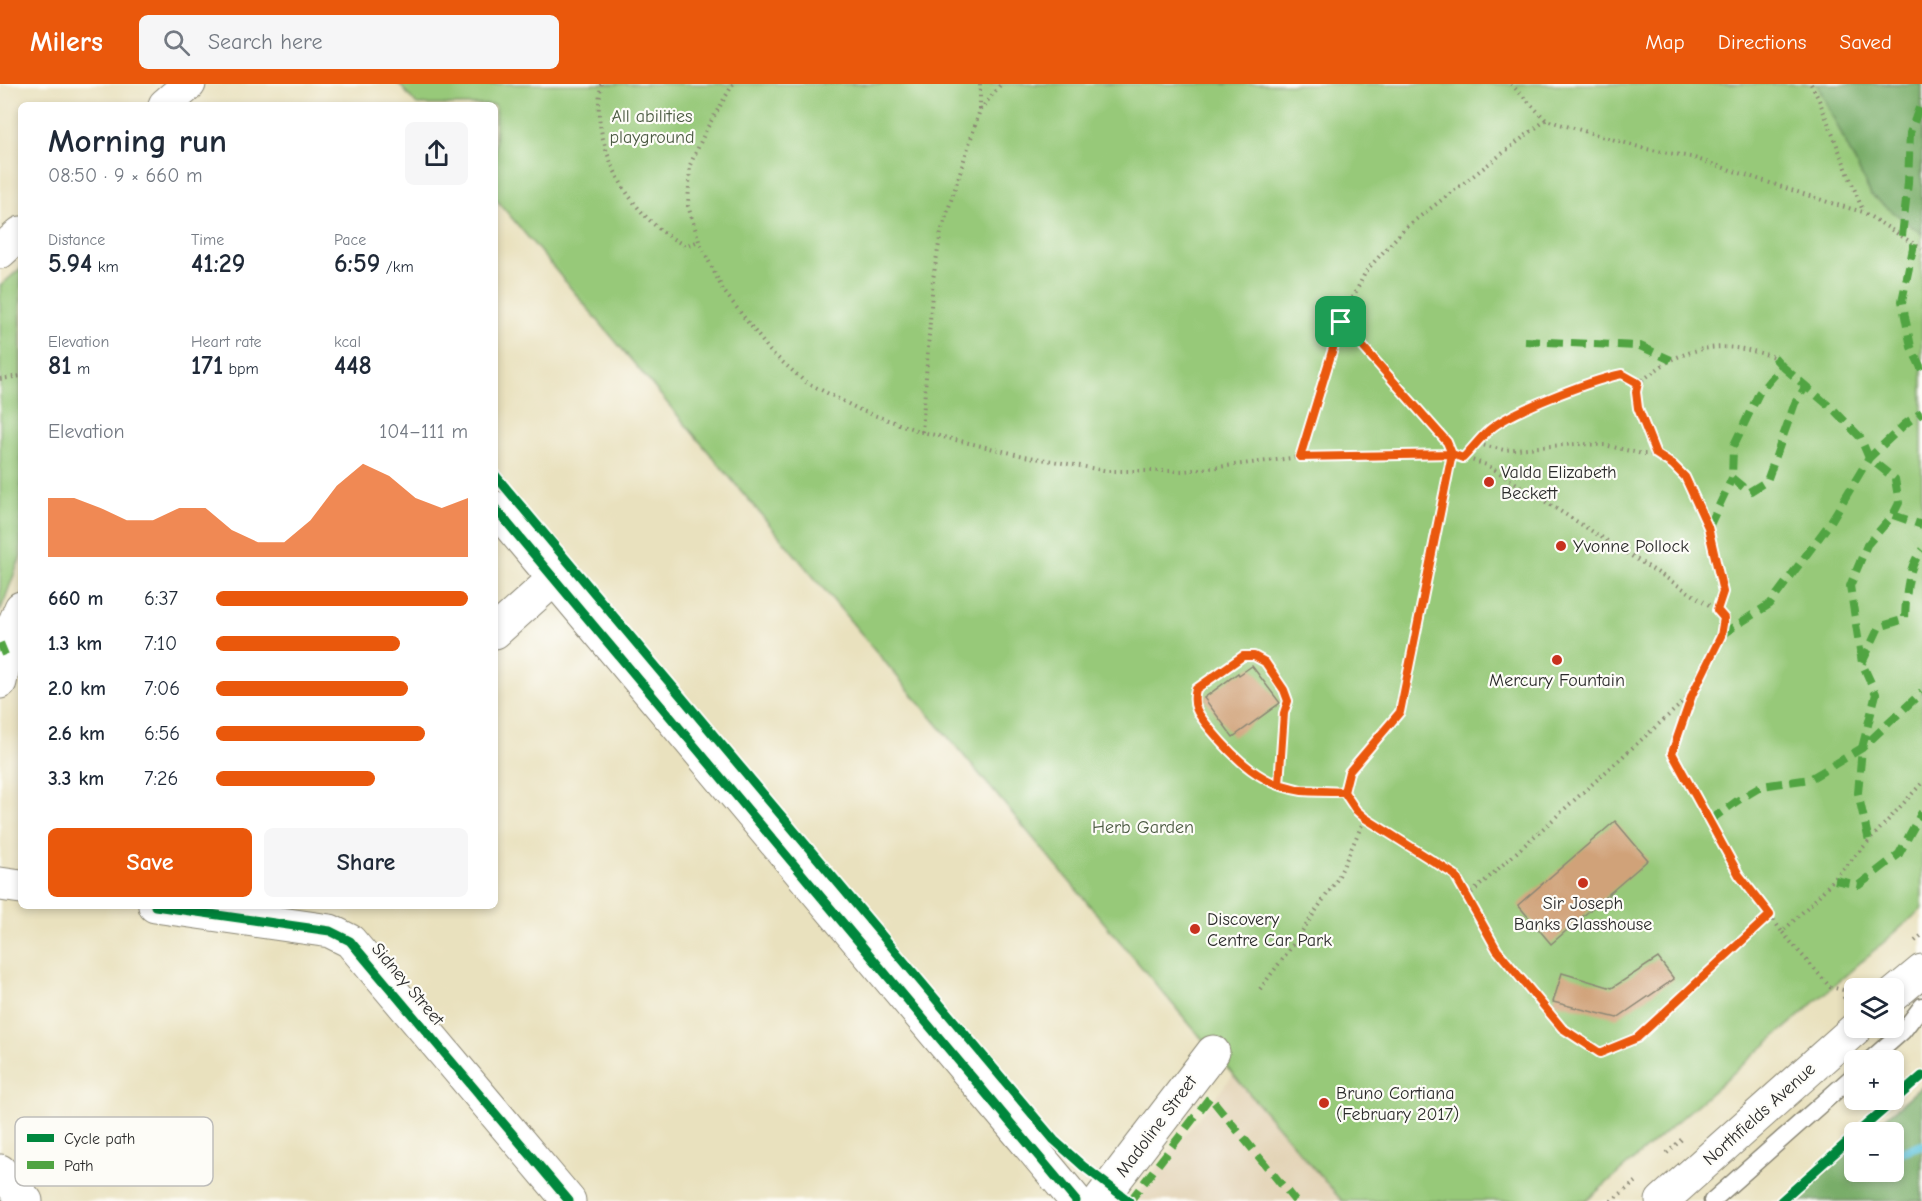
<!DOCTYPE html>
<meta charset="utf-8">
<style>
:root{--surface:#fff;--page:#f6f6f7;--text:#1f2937;--muted:#747a83;--accent:#ea580c}
body{margin:0;font-family:"Comic Neue",sans-serif;background:var(--page);color:var(--text);height:100vh;display:flex;flex-direction:column;font-size:22px;white-space:nowrap}
*{box-sizing:border-box;margin:0}
p{font-size:20px;color:var(--muted)}
.icon{flex:none;width:33px;height:33px;fill:none;stroke:currentColor;stroke-width:2;stroke-linecap:round;stroke-linejoin:round}
.map{position:relative;flex:1;overflow:hidden}
.sheet{position:absolute;left:18px;top:18px;width:480px;height:807px;display:flex;flex-direction:column;background:var(--surface);border-radius:9px;box-shadow:0 3px 9px #0003}
.sheet>*{flex:none}
.tools{position:absolute;left:1844px;top:894px;display:grid;gap:12px}
.tools a{display:grid;place-items:center;width:60px;height:60px;border-radius:9px;background:var(--surface);box-shadow:0 3px 9px #0003;font-size:30px}
.pin{position:absolute;display:grid;place-items:center;width:51px;height:51px;color:#fff;margin:-26px;border-radius:12px;box-shadow:0 3px 9px #0006}
.round{display:grid;place-items:center;flex:none;width:63px;height:63px;border-radius:9px;background:var(--page)}
.summary{display:flex;align-items:center;justify-content:space-between;height:102px;padding:0 30px}
h1{font-size:33px;font-weight:800;line-height:45px}
.metrics{display:grid;grid-template-columns:repeat(3,1fr);gap:9px;height:102px;padding:6px 30px}
.metrics div{display:grid;align-content:center}
.metrics b{font-size:26px;font-weight:800}
.metrics small{font-size:16px;font-weight:400}
.metrics p{font-size:16px}
.chart{height:168px;padding:12px 30px}
.chart p{display:flex;justify-content:space-between}
.chart svg{width:100%;height:108px;margin-top:6px;fill:var(--accent);opacity:.7}
.button{display:flex;gap:12px;margin-top:auto;padding:12px 30px}
.button a{flex:1;height:69px;border-radius:9px;background:var(--accent);color:#fff;font-size:24px;font-weight:800;line-height:69px;text-align:center}
.button a+a{background:var(--page);color:var(--text)}
ul{padding:0 30px;list-style:none;font-size:20px}
li{display:grid;grid-template-columns:96px 72px 1fr;align-items:center;height:45px}
li i{height:15px;border-radius:8px;background:var(--accent)}
header{display:flex;align-items:center;gap:36px;box-sizing:border-box;height:84px;padding:0 30px;background:var(--accent);color:#fff}
header strong{font-size:28px}
nav{display:flex;gap:33px;margin-inline-start:auto;font-size:21px}
.search{width:420px;height:54px;background:var(--page);display:flex;align-items:center;gap:15px;box-sizing:border-box;padding:0 21px;border-radius:9px;color:var(--muted);font-size:22px}
.map>svg:first-child{display:block}
.built{fill:#e2d2b4}
.green{fill:#97c979;stroke:#617a52;stroke-width:1.5}
.forest{fill:#79ad69;stroke:#526c4a;stroke-width:1.5}
.lines{fill:none;stroke-linecap:round;stroke-linejoin:round}
.stream{stroke:#61c5de;stroke-width:8}
.building{fill:#d0a279}
.lane-casing{stroke:#8a8674;stroke-width:19}
.street-casing{stroke:#8a8674;stroke-width:35}
.secondary-casing{stroke:#8a8674;stroke-width:35}
.path{stroke:#8a8674;stroke-width:4;stroke-dasharray:1.5 4.5;stroke-linecap:butt}
.lane{stroke:#fff;stroke-width:16}
.street{stroke:#fff;stroke-width:33}
.secondary{stroke:#fff;stroke-width:33}
.quiet{stroke:#51a443;stroke-width:8;stroke-dasharray:15 8;stroke-linecap:butt}
.cycleway-casing{stroke:#fdfcf7;stroke-width:13}
.cycleway{stroke:#00873e;stroke-width:9}
.route-casing{stroke:#fff;stroke-width:12}
.route{stroke:#ea580c;stroke-width:8}
.poi-dot{fill:#c8321e;stroke:#fdfcf7;stroke-width:2}
.labels{text-anchor:middle;stroke-width:4.5;stroke-linejoin:round;paint-order:stroke}
.park-label{font-size:18px;fill:#4b5a42;stroke:#fdfcf7}
.poi-label{font-size:18px;fill:#2b2b2b;stroke:#fdfcf7;text-anchor:start}
.street-label{font-size:18px;fill:#2b2b2b;stroke:#fdfcf7}
.key{fill:#fdfcf7;stroke:#bebdba;stroke-width:1.5}
.key-label{font-size:16px;fill:#2b2b2b}
</style>
<header>
<strong>Milers</strong>
<div class="search"><svg class="icon" aria-label="search" viewBox="0 0 24 24"><circle cx="10" cy="10" r="6"/><path d="M15 15l6 6"/></svg>Search here</div>
<nav><a>Map</a><a>Directions</a><a>Saved</a></nav>
</header>
<div class="map">
<svg width="1922" height="1117" viewBox="0 0 1922 1117">
<rect width="100%" height="100%" fill="#fdfcf7"/>
<filter id="ink" filterUnits="userSpaceOnUse"><feTurbulence type="fractalNoise" baseFrequency=".0167" numOctaves="2"/><feDisplacementMap in="SourceGraphic" scale="12" xChannelSelector="R" yChannelSelector="G"/><feConvolveMatrix kernelMatrix="1 2 1 2 8 2 1 2 1" color-interpolation-filters="sRGB"/></filter>
<filter id="wash" filterUnits="userSpaceOnUse"><feTurbulence type="fractalNoise" baseFrequency=".008" numOctaves="4" result="noise"/><feDisplacementMap in="SourceGraphic" scale="24" xChannelSelector="R" yChannelSelector="G"/><feGaussianBlur stdDeviation="1.35" result="paint"/><feColorMatrix in="noise" values="0 0 0 0 0 0 0 0 0 0 0 0 0 0 0 0 0 1.4 0 .05"/><feComposite in="paint" operator="in"/></filter>
<g filter="url(#wash)">
<rect width="100%" height="100%" fill="#e9e1be"/>
<path class="built" d="M 1233,991 L 1342,1117 L 1132,1117 Z"/>
<g class="green">
<path d="M 399,0 L 1922,0 L 1922,825 L 1586,1117 L 1342,1117 L 1191,942 L 495,114 L 495,21 L 417,21 Z"/>
<path d="M 21,184 L 21,472 L 0,528 L 0,202 Z"/>
</g>
<g class="forest">
<path d="M 1817,0 L 1922,0 L 1922,150 L 1871,111 Z"/>
<path d="M 1922,1002 L 1922,1117 L 1792,1117 L 1854,1062 L 1854,1088 L 1893,1088 L 1893,1048 L 1869,1048 Z"/>
</g>
<g class="lines">
<path class="stream" d="M 1893,1071 L 1922,1061"/>
</g>
<g id="blocks">
<g class="building">
<path d="M 1252,582 L 1280,619 L 1233,653 L 1204,614 L 1238,589 L 1239,591 Z"/>
<path d="M 1615,737 L 1648,776 L 1551,860 L 1518,821 Z"/>
<path d="M 1658,874 L 1674,895 L 1617,934 L 1553,918 L 1562,889 L 1612,904 Z"/>
</g>
</g>
</g>
<g filter="url(#ink)">
<use href="#blocks" fill-opacity="0" stroke="#8a8674" stroke-width="1.5"/>
<g class="lines">
<g class="lane-casing">
<g id="lane">
<path d="M 1870,976 L 1903,947 L 1922,922"/>
<path d="M 1712,1117 L 1854,991"/>
</g>
</g>
<g class="street-casing">
<g id="street">
<path d="M 495,424 L 1076,1117"/>
<path d="M 495,548 L 554,495"/>
<path d="M 0,598 L 10,550 L 21,524"/>
<path d="M 0,800 L 21,803"/>
<path d="M 155,822 L 330,847 L 350,857 L 569,1117"/>
<path d="M 0,1087 L 26,1117"/>
<path d="M 1099,1117 L 1213,968"/>
</g>
</g>
<g class="secondary-casing">
<g id="secondary">
<path d="M 165,21 L 189,0"/>
<path d="M 0,168 L 21,149"/>
<path d="M 1893,911 L 1922,887"/>
<path d="M 1662,1117 L 1856,944"/>
</g>
</g>
<g class="path">
<path d="M 601,0 C 600,10 598,22 599,32 C 604,84 638,139 686,162 L 699,157"/>
<path d="M 733,0 L 707,44 L 690,81 L 688,122 L 699,157 L 723,206 L 770,267 L 804,297 L 862,327 L 922,348 L 1024,372 L 1108,387 L 1185,387 L 1300,373 L 1452,370 L 1487,381 L 1717,526 L 1724,534 L 1721,551 L 1692,611 L 1672,669 L 1739,791 L 1770,831 L 1637,954 L 1600,969 L 1562,944 L 1497,866 L 1455,791 L 1365,734 L 1356,726 L 1344,708 L 1349,688 L 1400,628 L 1452,370 L 1447,358 L 1341,238"/>
<path d="M 1511,0 L 1546,36 L 1646,65 L 1691,73 L 1834,120 L 1863,128 L 1922,165"/>
<path d="M 1811,0 L 1819,16 L 1863,127"/>
<path d="M 980,26 L 1001,0"/>
<path d="M 0,295 L 21,292"/>
<path d="M 922,348 L 933,195 L 941,148 L 980,26 L 980,0"/>
<path d="M 1478,360 L 1504,366 L 1576,360 L 1605,361 L 1642,370 L 1656,370"/>
<path d="M 1300,373 L 1341,238 L 1366,187 L 1405,144 L 1546,36"/>
<path d="M 1463,374 C 1472,365 1479,355 1488,347 C 1509,327 1593,296 1622,290 L 1638,299"/>
<path d="M 1717,526 L 1723,508 L 1709,443 L 1685,393 L 1673,381 L 1656,370 L 1638,324 L 1636,308 L 1638,299 C 1649,292 1661,281 1673,275 C 1710,258 1736,261 1774,273"/>
<path d="M 1279,700 L 1284,629 L 1288,617 L 1284,606 L 1265,578 L 1254,572 L 1243,572 L 1196,605 C 1191,624 1200,632 1211,646 C 1235,675 1263,701 1302,707 C 1316,708 1331,708 1344,708"/>
<path d="M 1467,813 L 1691,611"/>
<path d="M 1770,831 L 1782,848"/>
<path d="M 1915,857 L 1922,851"/>
<path d="M 1856,904 L 1865,897"/>
<path d="M 1260,905 L 1290,865 L 1338,794 L 1365,734"/>
<path d="M 1854,906 L 1852,908 L 1830,903 L 1782,848 L 1813,818 L 1922,699"/>
<path d="M 1843,915 L 1852,908"/>
<path d="M 1858,1048 L 1922,992"/>
<path d="M 1667,1069 L 1683,1054"/>
<path d="M 1611,1117 L 1637,1097"/>
<path d="M 1781,1117 L 1854,1052"/>
</g>
<use href="#lane" class="lane"/>
<use href="#street" class="street"/>
<use href="#secondary" class="secondary"/>
<g class="quiet">
<path d="M 1902,152 L 1908,99 L 1910,49 L 1922,16"/>
<path d="M 1914,160 L 1902,217 L 1911,263 L 1922,286"/>
<path d="M 1525,257 L 1640,262 L 1671,276"/>
<path d="M 1774,273 L 1782,282 L 1759,309 L 1733,363 L 1732,394 L 1749,408 L 1767,397 L 1795,319 L 1806,302"/>
<path d="M 1782,282 L 1835,327 L 1860,353 L 1869,374 L 1895,395 L 1899,419 L 1893,431 L 1867,461 L 1850,502 L 1862,579 L 1876,610 L 1862,664 L 1858,709 L 1869,757"/>
<path d="M 1893,431 L 1922,441"/>
<path d="M 1709,443 L 1732,394"/>
<path d="M 1721,551 L 1770,520 L 1830,439 L 1869,374 L 1905,340 L 1922,328"/>
<path d="M 0,559 L 5,571"/>
<path d="M 1862,579 L 1879,543 L 1905,535 C 1906,512 1907,483 1922,466"/>
<path d="M 1709,737 L 1737,717 L 1762,702 L 1810,695 L 1862,664 L 1922,608"/>
<path d="M 1835,796 L 1859,801 L 1899,770 L 1922,728"/>
<path d="M 1130,1117 L 1210,1013 L 1295,1117"/>
</g>
<g class="cycleway-casing">
<g id="cycleway">
<path d="M 495,391 L 1054,1056 L 1083,1082 L 1129,1117"/>
<path d="M 495,424 L 1076,1117"/>
<path d="M 155,822 L 330,847 L 350,857 L 569,1117"/>
<path d="M 1858,1048 L 1922,992"/>
<path d="M 1781,1117 L 1854,1052"/>
</g>
</g>
<use href="#cycleway" class="cycleway"/>
</g>
</g>
<g class="lines" filter="url(#ink)">
<g class="route-casing">
<path id="route" d="M 1341,238 L 1447,358 L 1452,370 L 1400,628 L 1349,688 L 1344,708 C 1331,708 1316,708 1302,707 C 1263,702 1235,675 1211,646 C 1200,632 1191,624 1196,605 L 1243,572 L 1254,572 L 1265,578 L 1284,606 L 1288,617 L 1284,629 L 1279,700 L 1301,706 L 1344,708 L 1356,726 L 1365,734 L 1455,791 L 1497,866 L 1562,944 L 1600,969 L 1637,954 L 1770,831 L 1739,791 L 1672,669 L 1692,611 L 1721,552 L 1724,534 L 1717,526 L 1723,508 L 1708,443 L 1685,393 L 1673,381 L 1656,370 L 1638,324 L 1636,308 L 1638,299 L 1622,290 C 1593,296 1509,327 1488,347 C 1479,355 1472,365 1463,374 L 1452,370 L 1300,373 L 1341,238"/>
</g>
<use href="#route" class="route"/>
</g>
<g class="poi-dot">
<circle cx="1489" cy="398" r="6"/>
<circle cx="1561" cy="462" r="6"/>
<circle cx="1557" cy="576" r="6"/>
<circle cx="1583" cy="799" r="6"/>
<circle cx="1195" cy="845" r="6"/>
<circle cx="1324" cy="1019" r="6"/>
</g>
<g class="labels">
<g class="park-label">
<text x="652" y="38">All abilities<tspan x="652" dy="21">playground</tspan></text>
<text x="1143" y="749">Herb Garden</text>
</g>
<g class="poi-label">
<text x="1501" y="394">Valda Elizabeth<tspan x="1501" dy="21">Beckett</tspan></text>
<text x="1573" y="468">Yvonne Pollock</text>
<text x="1557" y="602" text-anchor="middle">Mercury Fountain</text>
<text x="1583" y="825" text-anchor="middle">Sir Joseph<tspan x="1583" dy="21">Banks Glasshouse</tspan></text>
<text x="1207" y="841">Discovery<tspan x="1207" dy="21">Centre Car Park</tspan></text>
<text x="1336" y="1015">Bruno Cortiana<tspan x="1336" dy="21">(February 2017)</tspan></text>
</g>
<g class="street-label">
<text transform="translate(408 900) rotate(50)" y="6">Sidney Street</text>
<text transform="translate(1759 1030) rotate(-42)" y="6">Northfields Avenue</text>
<text transform="translate(1156 1042) rotate(-53)" y="6">Madoline Street</text>
</g>
</g>
<rect x="15" y="1033" width="198" height="69" rx="9" class="key"/>
<rect x="27" y="1050" width="27" height="8" fill="#00873e"/>
<rect x="27" y="1077" width="27" height="8" fill="#51a443"/>
<g class="key-label">
<text x="64" y="1060">Cycle path</text>
<text x="64" y="1087">Path</text>
</g>
</svg>
<div class="tools">
<a><svg class="icon" aria-label="layers" viewBox="0 0 24 24"><path d="M12 4l9 5-9 5-9-5zM3 14l9 5 9-5"/></svg></a>
<a>+</a>
<a>−</a>
</div>
<div class="pin" style="left:1341px;top:238px;background:#1e9e55"><svg class="icon" aria-label="arrive" viewBox="0 0 24 24"><path d="M6 21V4h12l-3 4 3 4H6"/></svg></div>
<section class="sheet">
<div class="summary"><div><h1>Morning run</h1><p>08:50 · 9 × 660 m</p></div><a class="round"><svg class="icon" aria-label="share" viewBox="0 0 24 24"><path d="M12 15V3M7 8l5-5 5 5M5 13v7h14v-7"/></svg></a></div>
<div class="metrics">
<div><p>Distance</p><b>5.94<small> km</small></b></div>
<div><p>Time</p><b>41:29</b></div>
<div><p>Pace</p><b>6:59<small> /km</small></b></div>
</div>
<div class="metrics">
<div><p>Elevation</p><b>81<small> m</small></b></div>
<div><p>Heart rate</p><b>171<small> bpm</small></b></div>
<div><p>kcal</p><b>448</b></div>
</div>
<div class="chart"><p><span>Elevation</span>104–111 m</p>
<svg viewBox="0 0 160 44" preserveAspectRatio="none"><path d="M0 44V20L10 20L20 24L30 29L40 29L50 24L60 24L70 33L80 38L90 38L100 29L110 15L120 6L130 11L140 20L150 24L160 20V44z"/></svg>
</div>
<ul>
<li><b>660 m</b>6:37<i style="width:100%"></i></li>
<li><b>1.3 km</b>7:10<i style="width:73%"></i></li>
<li><b>2.0 km</b>7:06<i style="width:76%"></i></li>
<li><b>2.6 km</b>6:56<i style="width:83%"></i></li>
<li><b>3.3 km</b>7:26<i style="width:63%"></i></li>
</ul>
<div class="button"><a>Save</a><a>Share</a></div>
</section>
</div>
